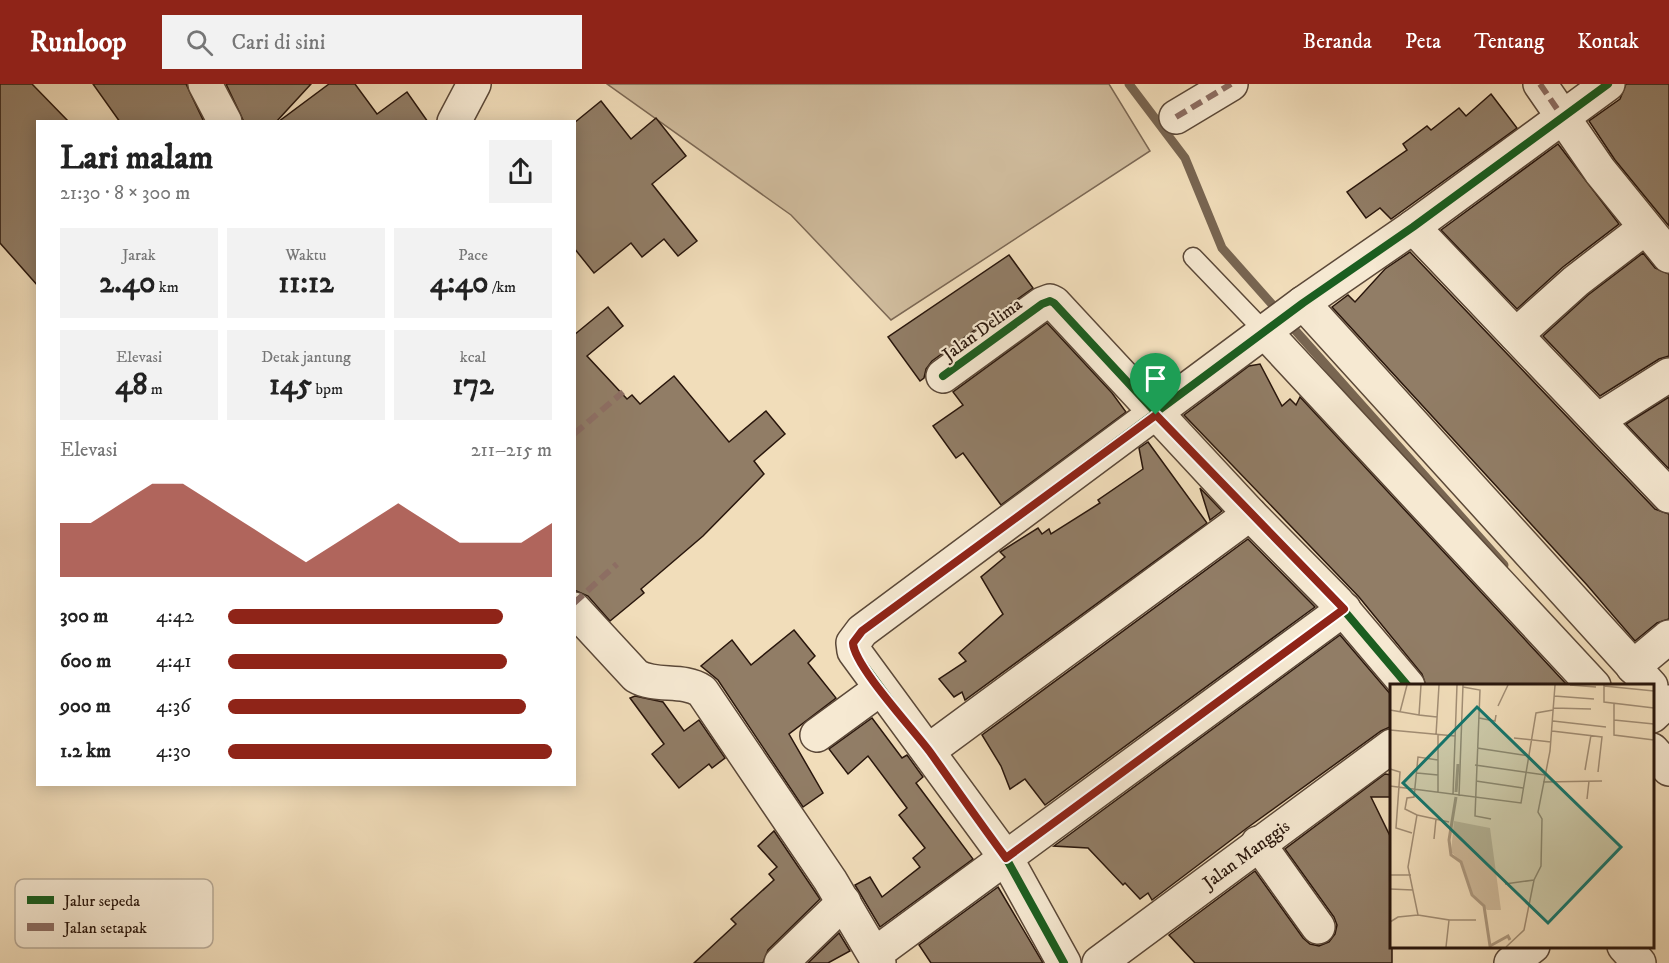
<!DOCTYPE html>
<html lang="id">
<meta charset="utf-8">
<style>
:root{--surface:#fff;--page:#f2f2f2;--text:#222;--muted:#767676;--accent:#8f2418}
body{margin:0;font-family:"IM FELL DW Pica",serif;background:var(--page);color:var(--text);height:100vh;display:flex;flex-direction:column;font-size:22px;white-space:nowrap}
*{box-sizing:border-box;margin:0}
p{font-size:20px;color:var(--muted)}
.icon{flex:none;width:33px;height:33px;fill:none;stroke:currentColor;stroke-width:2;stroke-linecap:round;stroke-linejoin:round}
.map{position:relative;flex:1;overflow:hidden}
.panel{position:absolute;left:36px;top:36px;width:540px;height:666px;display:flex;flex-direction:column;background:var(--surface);border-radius:0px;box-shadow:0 3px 15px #0003}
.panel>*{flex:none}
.pin{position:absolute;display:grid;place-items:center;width:51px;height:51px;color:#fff;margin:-62px -26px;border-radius:50% 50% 50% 0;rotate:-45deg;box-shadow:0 0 6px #0007}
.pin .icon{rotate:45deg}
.round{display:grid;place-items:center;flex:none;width:63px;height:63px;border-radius:0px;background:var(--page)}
.headline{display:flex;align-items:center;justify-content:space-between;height:102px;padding:0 24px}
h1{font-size:33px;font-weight:700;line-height:45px}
.stats{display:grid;grid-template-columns:repeat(3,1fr);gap:9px;height:102px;padding:6px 24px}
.stats div{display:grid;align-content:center;border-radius:0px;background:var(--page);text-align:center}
.stats b{font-size:30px;font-weight:700}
.stats small{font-size:16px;font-weight:400}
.stats p{font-size:16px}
.chart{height:168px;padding:12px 24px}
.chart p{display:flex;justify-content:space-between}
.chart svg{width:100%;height:108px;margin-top:6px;fill:var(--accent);opacity:.7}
ul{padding:0 24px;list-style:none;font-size:20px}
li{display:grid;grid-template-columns:96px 72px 1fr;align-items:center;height:45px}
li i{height:15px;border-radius:8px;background:var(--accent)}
header{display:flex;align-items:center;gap:36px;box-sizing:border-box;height:84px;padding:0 30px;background:var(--accent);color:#fff}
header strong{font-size:28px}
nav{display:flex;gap:33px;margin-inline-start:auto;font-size:21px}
.search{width:420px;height:54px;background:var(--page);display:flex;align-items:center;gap:15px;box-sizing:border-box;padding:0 21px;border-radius:0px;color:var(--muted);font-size:22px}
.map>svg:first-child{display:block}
.green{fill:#cfbb9c;stroke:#7c6854;stroke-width:1.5}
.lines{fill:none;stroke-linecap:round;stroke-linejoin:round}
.stream{stroke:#786551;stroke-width:9}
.building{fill:#917d66;stroke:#29160c;stroke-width:1.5}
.lane-casing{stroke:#5b4838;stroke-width:21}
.street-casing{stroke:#5b4838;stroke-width:36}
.lane{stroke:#f6e9d2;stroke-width:18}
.street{stroke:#f6e9d2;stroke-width:33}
.quiet{stroke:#8d6e63;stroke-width:6;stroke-dasharray:12 6;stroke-linecap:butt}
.cycleway-casing{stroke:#f6e9d2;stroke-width:11}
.cycleway{stroke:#1b5e20;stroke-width:8}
.route-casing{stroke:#fff;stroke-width:12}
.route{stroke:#8f2418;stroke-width:8}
.labels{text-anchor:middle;stroke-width:4.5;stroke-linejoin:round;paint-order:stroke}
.street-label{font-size:18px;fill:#29160c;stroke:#f6e9d2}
.inset-river{fill:none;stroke:#ad997f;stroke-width:3}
.inset-road{fill:none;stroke:#a18d74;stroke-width:1.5}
.view{fill:#0f766e;fill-opacity:0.15;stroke:#0f766e;stroke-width:3}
.inset-edge{fill:none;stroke:#29160c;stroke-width:3}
.key{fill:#f6e9d2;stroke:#b8aa97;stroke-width:1.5}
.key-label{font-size:16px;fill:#29160c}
</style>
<header>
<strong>Runloop</strong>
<div class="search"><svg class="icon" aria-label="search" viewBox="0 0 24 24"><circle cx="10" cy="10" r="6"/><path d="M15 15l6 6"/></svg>Cari di sini</div>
<nav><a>Beranda</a><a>Peta</a><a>Tentang</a><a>Kontak</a></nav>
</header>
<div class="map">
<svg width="1669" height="879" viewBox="0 0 1669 879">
<rect width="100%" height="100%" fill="#f1ddba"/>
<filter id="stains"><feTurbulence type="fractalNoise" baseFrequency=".00333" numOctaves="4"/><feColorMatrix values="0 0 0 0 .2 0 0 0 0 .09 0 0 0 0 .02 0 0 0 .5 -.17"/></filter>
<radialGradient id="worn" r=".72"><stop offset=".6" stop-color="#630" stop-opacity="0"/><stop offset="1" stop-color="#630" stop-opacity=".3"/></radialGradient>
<path class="green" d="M 607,0 L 1109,0 L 1150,67 L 891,236 L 791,131 Z"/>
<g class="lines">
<path class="stream" d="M 1129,0 L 1185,74 L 1222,164 L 1504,481"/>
</g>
<g class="building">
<path d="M 0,0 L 32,0 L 69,38 L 38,38 L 38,202 L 0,159 Z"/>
<path d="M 93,0 L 186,0 L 204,38 L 120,38 Z"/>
<path d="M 226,0 L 311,0 L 276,38 L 244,38 Z"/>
<path d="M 329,0 L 355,0 L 377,30 L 407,8 L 428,38 L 278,38 Z"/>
<path d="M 1626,0 L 1669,0 L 1669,142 L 1615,76 L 1589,37 L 1620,15 Z"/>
<path d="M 1491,10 L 1517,44 L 1391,135 L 1380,124 L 1366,134 L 1347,108 L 1407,66 L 1403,60 L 1427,42 L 1431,46 L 1459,24 L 1466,32 Z"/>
<path d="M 601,17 L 631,55 L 656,34 L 686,72 L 652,100 L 697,157 L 678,172 L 664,155 L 642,173 L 631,159 L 594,189 L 574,164 L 574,39 Z"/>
<path d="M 1558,60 L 1619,140 L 1563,183 L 1517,225 L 1441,146 Z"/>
<path d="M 1410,168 L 1655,425 L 1669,430 L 1669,535 L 1657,539 L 1635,557 L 1587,501 L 1332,223 L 1348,211 L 1355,218 L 1385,185 Z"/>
<path d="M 1643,169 L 1655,184 L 1669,190 L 1669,272 L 1659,275 L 1600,312 L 1543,252 L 1588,211 Z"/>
<path d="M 1009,171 L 1033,204 L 932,277 L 926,285 L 924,294 L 920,297 L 888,253 Z"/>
<path d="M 608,223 L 623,242 L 587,272 L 627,315 L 632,311 L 640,320 L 674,292 L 729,358 L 766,327 L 785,350 L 754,377 L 764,390 L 703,452 L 641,505 L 644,509 L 610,537 L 588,512 L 574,506 L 574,251 Z"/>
<path d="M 1047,239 L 1112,309 L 1126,328 L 1001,421 L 963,369 L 956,374 L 933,342 L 963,321 L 953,308 Z"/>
<path d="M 1260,280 L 1282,322 L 1290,315 L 1296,321 L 1300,313 L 1568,602 L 1426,602 L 1422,590 L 1359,513 L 1184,331 L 1249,282 Z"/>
<path d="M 1669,313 L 1669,385 L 1626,340 Z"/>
<path d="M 1148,358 L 1207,439 L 965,616 L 962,608 L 954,613 L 939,595 L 966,577 L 959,569 L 1003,530 L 981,493 L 1005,473 L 1000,468 L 1038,444 L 1042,450 L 1049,445 L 1051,450 L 1100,419 L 1098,416 L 1143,385 L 1139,364 Z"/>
<path d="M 1200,404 L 1222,427 L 1210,436 Z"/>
<path d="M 1248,455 L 1315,523 L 1045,721 L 1025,695 L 1010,705 L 1001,682 L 982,651 Z"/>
<path d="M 794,546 L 815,572 L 808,579 L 836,614 L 789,650 L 823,709 L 803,723 L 718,596 L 701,582 L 732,556 L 751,581 Z"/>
<path d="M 1340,551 L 1392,612 L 1390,643 L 1381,647 L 1247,744 L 1152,816 L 1148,809 L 1140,815 L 1125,799 L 1123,801 L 1088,764 L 1054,762 Z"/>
<path d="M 635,612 L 663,618 L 684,647 L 699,636 L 725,674 L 712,684 L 709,680 L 679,704 L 652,670 L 664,660 L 630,614 Z"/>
<path d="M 872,634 L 902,674 L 907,671 L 923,693 L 916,699 L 973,775 L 880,843 L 855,801 L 870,793 L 882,813 L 920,783 L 913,774 L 925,764 L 899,731 L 907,724 L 868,672 L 848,690 L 829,665 Z"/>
<path d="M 1385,690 L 1392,691 L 1392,713 L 1371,713 L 1392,756 L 1392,879 L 1195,879 L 1169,851 L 1255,787 L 1303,854 L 1310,860 L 1319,862 L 1329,858 L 1335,850 L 1337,841 L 1334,833 L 1285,765 Z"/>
<path d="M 774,747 L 820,815 L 768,866 L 763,879 L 694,879 L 736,840 L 731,835 L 774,796 L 769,790 L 777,783 L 758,762 Z"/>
<path d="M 998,803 L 1043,879 L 931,879 L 919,861 Z"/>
<path d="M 839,849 L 850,867 L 828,879 L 808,879 Z"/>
</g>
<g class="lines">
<g class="lane-casing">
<path id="lane" d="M 1193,173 L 1264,247"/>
</g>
<g class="street-casing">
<g id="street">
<path d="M 205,0 L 225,38"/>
<path d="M 1540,0 L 1600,87 L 1669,172"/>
<path d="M 1176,33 L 1231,0"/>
<path d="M 454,38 L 474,0"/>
<path d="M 1413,143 L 1669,412"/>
<path d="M 1303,219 L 1651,602"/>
<path d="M 1264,247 L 1594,602"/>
<path d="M 1516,251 L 1576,197 L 1645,144"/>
<path d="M 943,292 L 1042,220 L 1050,217 L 1054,219 L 1250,430 L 1336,517 L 1408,602"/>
<path d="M 1598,336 L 1669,291"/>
<path d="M 574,525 L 636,592 C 656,604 682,594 702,607 L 830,796 L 879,879"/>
<path d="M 1633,583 L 1669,553"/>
<path d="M 1652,632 L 1667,618"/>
<path d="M 817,651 L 880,605"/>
<path d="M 1652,666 L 1669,685"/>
<path d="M 928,667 L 1250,430"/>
<path d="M 1258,759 L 1318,843"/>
<path d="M 1624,862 L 1639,879"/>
<path d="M 875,870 L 1344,525"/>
<path d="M 781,879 L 844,818"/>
<path d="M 1064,879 L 1006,774 L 854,567 L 853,559 L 862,547 L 1303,219 L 1413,143 L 1608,0"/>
<path id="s1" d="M 1099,879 L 1392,662"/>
<path d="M 1511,879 L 1533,862"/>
</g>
</g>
<use href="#lane" class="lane"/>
<use href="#street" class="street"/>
<g class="quiet">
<path d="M 1540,0 L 1562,32"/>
<path d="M 1176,33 L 1231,0"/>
<path d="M 574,350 L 623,308"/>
<path d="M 574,519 L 617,480"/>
</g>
<g class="cycleway-casing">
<g id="cycleway">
<path d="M 943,292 L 1042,220 L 1050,217 L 1054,219 L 1250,430 L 1336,517 L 1408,602"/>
<path d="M 1064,879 L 1006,774 L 854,567 L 853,559 L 862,547 L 1303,219 L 1413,143 L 1608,0"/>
</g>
</g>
<use href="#cycleway" class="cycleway"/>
</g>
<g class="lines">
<g class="route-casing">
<path id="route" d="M 1156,331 L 1344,525 L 1006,774 C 980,739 955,703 930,668 C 914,646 854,582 853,559 L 862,547 Z"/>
</g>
<use href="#route" class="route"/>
</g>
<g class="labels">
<g class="street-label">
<text transform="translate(982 245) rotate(-36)" y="6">Jalan Delima</text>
<text dy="6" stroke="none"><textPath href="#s1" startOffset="183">Jalan Manggis</textPath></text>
</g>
</g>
<g transform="translate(1390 600)">
<rect width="264" height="264" fill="#f1ddba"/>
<path d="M 64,137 L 100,144 L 111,226 L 97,226 L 83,211 L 72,178 L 61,168 Z" fill="#cfbb9c"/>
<path class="inset-river" d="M 66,108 L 68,80M 66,113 L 59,156 L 61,171 L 71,178 L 82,211 L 94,222 L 100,262 L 118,252 L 120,256"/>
<path class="inset-road" d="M 31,1 L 29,31 L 47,33M 180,1 L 206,3M 214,1 L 214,18 L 264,24M 214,2 L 264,7M 73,3 L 90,6 L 85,132 L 101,135M 164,12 L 204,15M 224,20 L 224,51 L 264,56M 108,22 L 118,1M 163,24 L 201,25M 0,26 L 29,31M 10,28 L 17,1M 89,34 L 105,37 L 106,31M 224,36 L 264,40M 163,37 L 216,43M 0,46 L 65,52M 162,47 L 212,53 L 208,88M 46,51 L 49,1M 124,54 L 161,58M 87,64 L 140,72M 85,81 L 155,91M 0,85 L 10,88 L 6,144 L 22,149M 195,86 L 201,51M 27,89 L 48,91M 86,97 L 133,104M 153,98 L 212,97M 0,102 L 131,119 L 146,29 L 163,26M 48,108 L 48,51M 63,111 L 67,1M 69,112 L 73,1M 197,115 L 199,97M 27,131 L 59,138M 44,155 L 46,135M 0,191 L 21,191M 115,200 L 144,196M 0,205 L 23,206M 28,231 L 18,183 L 27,131 L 15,125 L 17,114 L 24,113 L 28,73 L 48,76M 59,236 L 86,236M 0,238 L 8,233 L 28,231 L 59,236 L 56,263M 116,263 L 134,246 L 144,196 L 151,182 L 152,135 L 148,128 L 160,67 L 165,1"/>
<path class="view" d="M 87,23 L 231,163 L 158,239 L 13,99 Z"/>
<rect width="264" height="264" class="inset-edge"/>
</g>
<rect x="15" y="795" width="198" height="69" rx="9" class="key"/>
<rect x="27" y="812" width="27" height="8" fill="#1b5e20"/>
<rect x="27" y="839" width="27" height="8" fill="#8d6e63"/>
<g class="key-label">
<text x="64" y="822">Jalur sepeda</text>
<text x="64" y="849">Jalan setapak</text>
</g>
<rect width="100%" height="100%" filter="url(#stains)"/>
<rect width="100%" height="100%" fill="url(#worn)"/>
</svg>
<div class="pin" style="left:1156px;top:331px;background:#1e9e55"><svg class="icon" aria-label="arrive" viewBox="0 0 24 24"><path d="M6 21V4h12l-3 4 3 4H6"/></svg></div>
<section class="panel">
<div class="headline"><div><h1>Lari malam</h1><p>21:30 · 8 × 300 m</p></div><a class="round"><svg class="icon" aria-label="share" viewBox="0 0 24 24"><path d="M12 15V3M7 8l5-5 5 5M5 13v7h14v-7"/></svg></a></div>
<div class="stats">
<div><p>Jarak</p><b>2.40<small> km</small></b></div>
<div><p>Waktu</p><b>11:12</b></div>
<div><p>Pace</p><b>4:40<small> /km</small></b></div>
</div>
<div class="stats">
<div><p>Elevasi</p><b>48<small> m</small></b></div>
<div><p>Detak jantung</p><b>145<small> bpm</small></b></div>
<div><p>kcal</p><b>172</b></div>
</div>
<div class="chart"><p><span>Elevasi</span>211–215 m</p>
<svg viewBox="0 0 160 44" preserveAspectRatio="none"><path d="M0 44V22L10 22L20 14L30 6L40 6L50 14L60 22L70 30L80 38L90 30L100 22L110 14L120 22L130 30L140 30L150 30L160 22V44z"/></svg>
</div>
<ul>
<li><b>300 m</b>4:42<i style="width:85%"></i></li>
<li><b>600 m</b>4:41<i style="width:86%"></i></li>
<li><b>900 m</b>4:36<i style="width:92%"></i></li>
<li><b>1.2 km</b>4:30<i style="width:100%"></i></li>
</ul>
</section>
</div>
